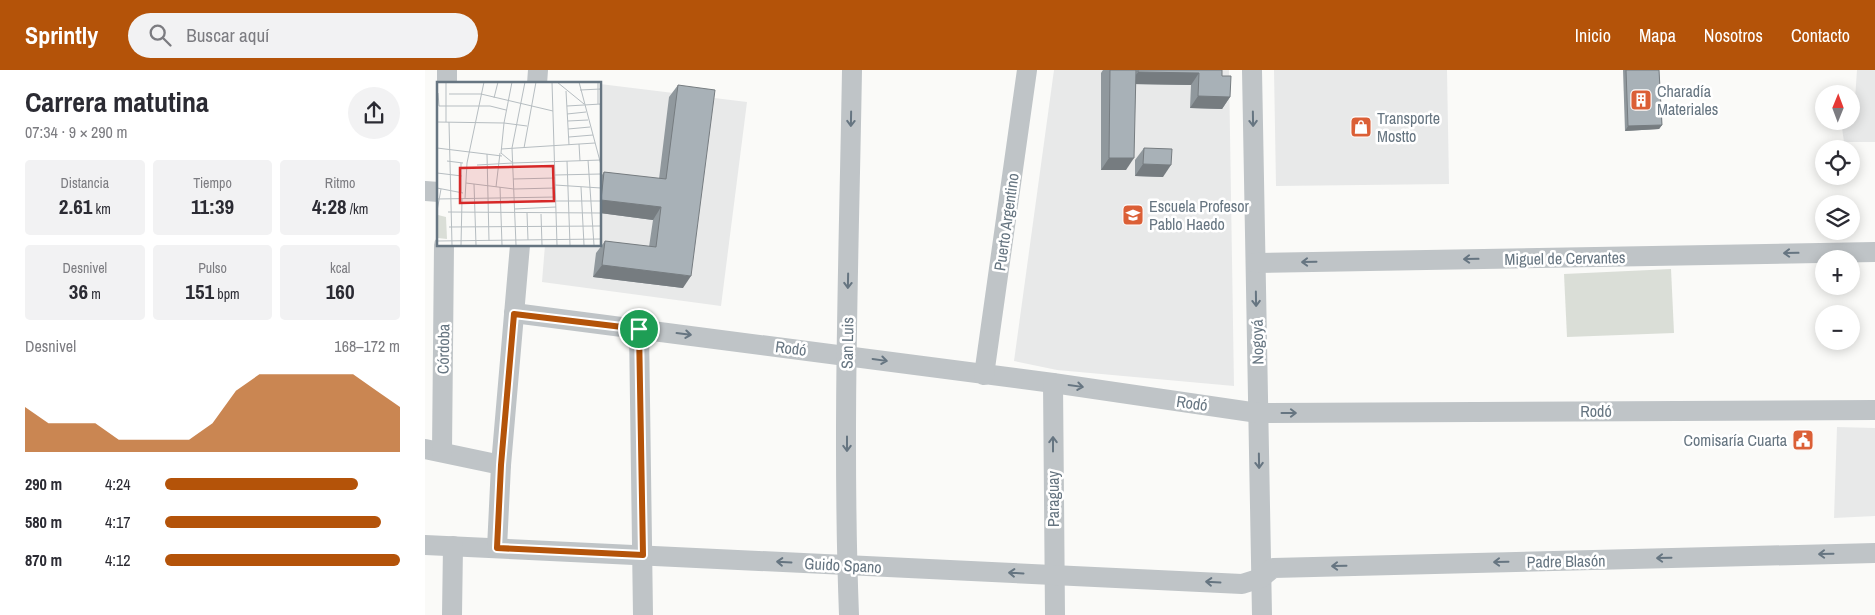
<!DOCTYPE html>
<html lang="es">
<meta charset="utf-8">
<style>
:root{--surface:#fff;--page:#f2f2f3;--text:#2b2b33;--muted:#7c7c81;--accent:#b45309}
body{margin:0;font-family:"Archivo Narrow",sans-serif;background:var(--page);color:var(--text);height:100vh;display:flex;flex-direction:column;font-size:19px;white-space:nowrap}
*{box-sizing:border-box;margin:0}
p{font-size:16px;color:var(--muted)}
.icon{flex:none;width:28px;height:28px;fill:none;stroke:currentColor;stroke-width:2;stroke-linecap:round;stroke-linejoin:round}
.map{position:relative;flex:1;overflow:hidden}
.details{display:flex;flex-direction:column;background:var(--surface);width:425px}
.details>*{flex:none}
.needle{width:32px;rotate:1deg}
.tools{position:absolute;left:1390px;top:15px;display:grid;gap:10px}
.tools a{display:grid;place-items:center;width:45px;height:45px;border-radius:50%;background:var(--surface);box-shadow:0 2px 12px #0003;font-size:25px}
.pin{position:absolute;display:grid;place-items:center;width:42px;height:42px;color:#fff;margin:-21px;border:2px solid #fff;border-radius:50%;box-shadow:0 1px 5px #0007}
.round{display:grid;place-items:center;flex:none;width:52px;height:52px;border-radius:26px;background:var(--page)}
.overview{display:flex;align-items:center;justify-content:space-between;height:85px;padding:0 25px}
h1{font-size:28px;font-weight:700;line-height:38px}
.figures{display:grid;grid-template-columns:repeat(3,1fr);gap:8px;height:85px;padding:5px 25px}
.figures div{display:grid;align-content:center;border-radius:5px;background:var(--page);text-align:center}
.figures b{font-size:21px;font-weight:700}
.figures small{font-size:14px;font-weight:400}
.figures p{font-size:14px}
.chart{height:140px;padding:10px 25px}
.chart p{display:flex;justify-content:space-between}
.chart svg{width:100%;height:90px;margin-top:5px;fill:var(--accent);opacity:.7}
ul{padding:0 25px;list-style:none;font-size:16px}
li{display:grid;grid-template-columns:80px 60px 1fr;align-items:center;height:38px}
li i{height:12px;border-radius:6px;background:var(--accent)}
header{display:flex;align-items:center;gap:30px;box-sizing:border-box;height:70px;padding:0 25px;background:var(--accent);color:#fff}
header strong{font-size:24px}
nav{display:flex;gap:28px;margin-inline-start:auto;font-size:18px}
.search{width:350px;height:45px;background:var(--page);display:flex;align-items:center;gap:12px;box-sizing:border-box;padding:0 18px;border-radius:28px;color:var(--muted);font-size:19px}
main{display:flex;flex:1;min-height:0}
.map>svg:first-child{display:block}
.built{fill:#e8e9e9}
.green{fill:#daded7}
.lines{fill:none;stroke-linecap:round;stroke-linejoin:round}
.street{stroke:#bfc4c7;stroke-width:20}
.wall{fill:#90989d}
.shaded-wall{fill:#767c80}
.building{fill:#a8b1b7;stroke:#767c80}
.oneway{stroke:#667581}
.route-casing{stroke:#fff;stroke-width:10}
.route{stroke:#b45309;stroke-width:6}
.labels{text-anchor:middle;stroke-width:5;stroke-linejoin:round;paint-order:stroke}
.poi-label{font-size:16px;fill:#667581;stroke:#fff;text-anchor:start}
.street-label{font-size:16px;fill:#667581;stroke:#fff}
.inset-road{fill:none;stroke:#b6bdc1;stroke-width:1}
.view{fill:#d62828;fill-opacity:0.15;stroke:#d62828;stroke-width:2.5}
.inset-edge{fill:none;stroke:#667581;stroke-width:2.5}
</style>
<header>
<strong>Sprintly</strong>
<div class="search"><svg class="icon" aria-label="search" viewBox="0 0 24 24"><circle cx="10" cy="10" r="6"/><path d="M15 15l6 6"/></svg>Buscar aquí</div>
<nav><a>Inicio</a><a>Mapa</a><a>Nosotros</a><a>Contacto</a></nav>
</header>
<main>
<section class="details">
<div class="overview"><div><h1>Carrera matutina</h1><p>07:34 · 9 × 290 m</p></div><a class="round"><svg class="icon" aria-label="share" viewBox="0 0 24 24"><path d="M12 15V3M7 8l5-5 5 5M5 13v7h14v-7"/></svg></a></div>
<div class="figures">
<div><p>Distancia</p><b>2.61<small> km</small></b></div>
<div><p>Tiempo</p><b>11:39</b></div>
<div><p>Ritmo</p><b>4:28<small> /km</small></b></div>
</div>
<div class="figures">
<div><p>Desnivel</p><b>36<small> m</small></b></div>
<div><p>Pulso</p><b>151<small> bpm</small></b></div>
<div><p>kcal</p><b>160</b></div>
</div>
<div class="chart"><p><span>Desnivel</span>168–172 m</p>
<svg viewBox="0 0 160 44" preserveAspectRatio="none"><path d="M0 44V22L10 30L20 30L30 30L40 38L50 38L60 38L70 38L80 30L90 14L100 6L110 6L120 6L130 6L140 6L150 14L160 22V44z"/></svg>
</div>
<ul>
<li><b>290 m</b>4:24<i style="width:82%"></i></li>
<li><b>580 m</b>4:17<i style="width:92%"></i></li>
<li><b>870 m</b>4:12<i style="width:100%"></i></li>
</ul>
</section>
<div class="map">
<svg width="1450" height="545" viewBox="0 0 1450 545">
<rect width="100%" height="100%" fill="#fafaf8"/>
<g class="built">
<path d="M 629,0 L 804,0 L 809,316 L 632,300 L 589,291 Z"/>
<path d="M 849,0 L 1022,0 L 1024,114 L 851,116 Z"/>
<path d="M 1432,0 L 1450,0 L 1450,72 L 1419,72 L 1416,51 L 1426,51 L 1426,30 L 1430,29 Z"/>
<path d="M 175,14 L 322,32 L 296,236 L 117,212 L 120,175 L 175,175 Z"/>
<path d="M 1412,357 L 1450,358 L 1450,446 L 1409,448 Z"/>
</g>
<path class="green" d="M 1246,199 L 1249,263 L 1142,267 L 1139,204 Z"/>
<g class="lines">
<g class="street">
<path d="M 827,0 L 837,545"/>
<path d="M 22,14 L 22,0"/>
<path d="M 112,14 L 113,0"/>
<path d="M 0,121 L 14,122"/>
<path d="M 831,193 L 1450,182"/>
<path d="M 89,243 L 628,313 L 833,343 L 1450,340"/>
<path d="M 214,259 L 218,545"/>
<path d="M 559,305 L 602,0"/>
<path d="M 628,313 L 630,545"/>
<path d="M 0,379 L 76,395"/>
<path d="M 17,382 L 19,175"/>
<path d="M 0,475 L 817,514 L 836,508 L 848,498 L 1450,483"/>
<path d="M 72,478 L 76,395 L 95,175"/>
<path d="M 27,545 L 28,476"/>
<path d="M 424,545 C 417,364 424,181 427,0"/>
</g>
</g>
<g class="wall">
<path d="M 678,0 L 797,0 L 797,6 L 805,27 L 797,39 L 765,38 L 766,15 L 711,14 L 701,100 L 676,100 L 676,3 Z"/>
<path d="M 1198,0 L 1234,0 L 1237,55 L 1234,59 L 1200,61 Z"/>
<path d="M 253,15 L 258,218 L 168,207 L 171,183 L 180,171 L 224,177 L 228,150 L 175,143 L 175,108 L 179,102 L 234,109 L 244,27 Z"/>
<path d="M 719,78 L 738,107 L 710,106 L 710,90 Z"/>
</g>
<g class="shaded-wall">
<path d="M 713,2 L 774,3 L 766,15 L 704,14 Z"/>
<path d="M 773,26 L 805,27 L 797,39 L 765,38 Z"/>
<path d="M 1237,55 L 1234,59 L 1200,61 L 1203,56 Z"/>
<path d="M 684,88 L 709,88 L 701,100 L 676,100 Z"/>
<path d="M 718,94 L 746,95 L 738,107 L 710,106 Z"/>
<path d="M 176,130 L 236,137 L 228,150 L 175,143 L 175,131 Z"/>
<path d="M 177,195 L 266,206 L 258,218 L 168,207 Z"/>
</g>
<g class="building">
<path d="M 685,0 L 711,0 L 709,88 L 684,88 Z"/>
<path d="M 713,0 L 797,0 L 797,6 L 806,6 L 805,27 L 773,26 L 774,3 L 713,2 Z"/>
<path d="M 1201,0 L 1234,0 L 1237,55 L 1203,56 Z"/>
<path d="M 253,15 L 290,20 L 266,206 L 177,195 L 180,171 L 231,177 L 236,137 L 176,130 L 179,102 L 241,109 Z"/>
<path d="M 719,78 L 747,79 L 746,95 L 718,94 Z"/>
</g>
<defs><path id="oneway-shaft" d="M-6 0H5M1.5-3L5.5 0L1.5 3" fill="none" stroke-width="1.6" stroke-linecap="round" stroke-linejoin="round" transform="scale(1.25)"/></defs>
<g class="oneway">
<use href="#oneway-shaft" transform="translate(426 49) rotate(91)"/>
<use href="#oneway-shaft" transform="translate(828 49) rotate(89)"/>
<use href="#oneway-shaft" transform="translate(1366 183) rotate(179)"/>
<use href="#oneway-shaft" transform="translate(1046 189) rotate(179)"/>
<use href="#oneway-shaft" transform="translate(884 192) rotate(179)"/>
<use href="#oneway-shaft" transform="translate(423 211) rotate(91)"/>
<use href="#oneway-shaft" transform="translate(831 229) rotate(89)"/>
<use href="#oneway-shaft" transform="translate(259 264) rotate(7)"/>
<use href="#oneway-shaft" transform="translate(455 290) rotate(8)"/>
<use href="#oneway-shaft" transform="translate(651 316) rotate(8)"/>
<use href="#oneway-shaft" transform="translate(864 343)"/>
<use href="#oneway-shaft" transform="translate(422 374) rotate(90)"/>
<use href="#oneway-shaft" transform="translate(628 374) rotate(-90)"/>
<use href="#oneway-shaft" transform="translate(834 391) rotate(89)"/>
<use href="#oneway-shaft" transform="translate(1401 484) rotate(179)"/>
<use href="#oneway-shaft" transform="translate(1239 488) rotate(179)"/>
<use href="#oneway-shaft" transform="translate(359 492) rotate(-177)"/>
<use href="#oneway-shaft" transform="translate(1076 492) rotate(179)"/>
<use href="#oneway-shaft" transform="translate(914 496) rotate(179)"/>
<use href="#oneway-shaft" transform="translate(591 503) rotate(-177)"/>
<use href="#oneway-shaft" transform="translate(788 512) rotate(-177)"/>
</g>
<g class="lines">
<g class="route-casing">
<path id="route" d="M 89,244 L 214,259 L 218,485 L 72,478 L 76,395 Z"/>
</g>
<use href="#route" class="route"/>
</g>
<defs>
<g id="building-square" transform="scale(1.125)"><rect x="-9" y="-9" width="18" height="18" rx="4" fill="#db5f36" stroke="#fff"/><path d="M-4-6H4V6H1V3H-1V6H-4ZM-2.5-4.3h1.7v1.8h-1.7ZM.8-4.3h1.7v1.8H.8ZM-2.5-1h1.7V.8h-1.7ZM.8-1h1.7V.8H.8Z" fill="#fff"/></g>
<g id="shop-square" transform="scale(1.125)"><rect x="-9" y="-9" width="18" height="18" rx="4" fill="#db5f36" stroke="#fff"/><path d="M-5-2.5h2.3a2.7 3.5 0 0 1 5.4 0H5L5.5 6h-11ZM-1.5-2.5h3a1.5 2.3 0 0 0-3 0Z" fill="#fff"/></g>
<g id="school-square" transform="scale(1.125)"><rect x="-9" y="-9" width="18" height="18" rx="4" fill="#db5f36" stroke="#fff"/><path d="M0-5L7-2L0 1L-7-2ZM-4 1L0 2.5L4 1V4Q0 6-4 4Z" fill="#fff"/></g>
<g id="civic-square" transform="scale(1.125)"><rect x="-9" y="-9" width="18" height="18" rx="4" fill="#db5f36" stroke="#fff"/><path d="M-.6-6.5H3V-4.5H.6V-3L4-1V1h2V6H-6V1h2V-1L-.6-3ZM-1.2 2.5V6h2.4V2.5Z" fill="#fff"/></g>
</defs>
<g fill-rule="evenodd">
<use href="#building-square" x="1216" y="30"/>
<use href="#shop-square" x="936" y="57"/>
<use href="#school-square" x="708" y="145"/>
<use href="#civic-square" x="1378" y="370"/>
</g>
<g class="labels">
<g class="poi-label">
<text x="1232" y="27">Charadía<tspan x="1232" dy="18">Materiales</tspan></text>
<text x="952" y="54">Transporte<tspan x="952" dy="18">Mostto</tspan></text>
<text x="724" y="142">Escuela Profesor<tspan x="724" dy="18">Pablo Haedo</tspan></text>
<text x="1362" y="376" text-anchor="end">Comisaría Cuarta</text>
</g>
<g class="street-label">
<text transform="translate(581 152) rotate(-82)" y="6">Puerto Argentino</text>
<text transform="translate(1140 188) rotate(-1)" y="6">Miguel de Cervantes</text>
<text transform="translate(832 272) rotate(-91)" y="6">Nogoyá</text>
<text transform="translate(422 273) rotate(-89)" y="6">San Luis</text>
<text transform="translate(366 278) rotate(7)" y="6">Rodó</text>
<text transform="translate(18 279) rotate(-89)" y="6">Córdoba</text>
<text transform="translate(767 333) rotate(8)" y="6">Rodó</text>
<text x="1171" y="347">Rodó</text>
<text transform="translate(628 429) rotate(-90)" y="6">Paraguay</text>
<text transform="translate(1141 491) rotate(-1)" y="6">Padre Blasón</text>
<text transform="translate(418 495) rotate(3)" y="6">Guido Spano</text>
</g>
</g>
<g transform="translate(12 12)">
<rect width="164" height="164" fill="#fafaf8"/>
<path d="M 1,133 L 9,135 L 10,157 L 1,156 Z" fill="#daded7"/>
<path class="inset-road" d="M 9,0 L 9,40M 75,0 L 67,41 L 90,44M 115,0 L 120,163M 120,0 L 147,22M 142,0 L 164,83M 161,0 L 161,22M 143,8 L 164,7M 129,9 L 132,63M 1,11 L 2,24 L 53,24 L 69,28M 12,12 L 44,12 L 116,29M 57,16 L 61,0M 130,24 L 164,22M 130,32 L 149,30M 131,39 L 151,38M 0,40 L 67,41 L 64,71 L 76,81 L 164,78M 12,40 L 15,163M 131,47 L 153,45M 132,55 L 156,53M 142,62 L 143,79M 0,66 L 65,74M 87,66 L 99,0M 64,67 L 158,61M 50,72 L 52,159M 151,78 L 157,163M 10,79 L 26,81M 130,79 L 133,163M 24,81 L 24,110M 40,83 L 76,81M 0,91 L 25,94M 118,93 L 164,92M 76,97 L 118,96M 29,101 L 77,107 L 118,106M 37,102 L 39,163M 118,103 L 164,106M 59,105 L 63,71M 63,105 L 65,163M 144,105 L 147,163M 0,106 L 26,111M 0,117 L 119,115M 28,117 L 30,81 L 47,0M 119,119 L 164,119M 77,127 L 119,125M 0,129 L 4,107M 11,130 L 164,131M 90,131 L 91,158M 104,132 L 105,163M 12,145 L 164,144M 0,159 L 164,157M 24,163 L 25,117M 79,163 L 75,66 L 88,0"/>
<path class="view" d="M 116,84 L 117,119 L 23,121 L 23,86 Z"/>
<rect width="164" height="164" class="inset-edge"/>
</g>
</svg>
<div class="tools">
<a><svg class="needle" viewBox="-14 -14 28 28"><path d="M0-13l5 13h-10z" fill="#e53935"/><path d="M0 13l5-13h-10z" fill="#7c7c81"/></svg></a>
<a><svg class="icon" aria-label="locate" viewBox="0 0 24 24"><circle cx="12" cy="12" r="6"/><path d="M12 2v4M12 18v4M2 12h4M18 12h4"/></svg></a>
<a><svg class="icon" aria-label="layers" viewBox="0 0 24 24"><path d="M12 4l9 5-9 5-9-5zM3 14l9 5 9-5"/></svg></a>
<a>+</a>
<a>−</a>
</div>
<div class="pin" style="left:214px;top:259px;background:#1e9e55"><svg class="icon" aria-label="arrive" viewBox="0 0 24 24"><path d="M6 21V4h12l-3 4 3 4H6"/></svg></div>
</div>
</main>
